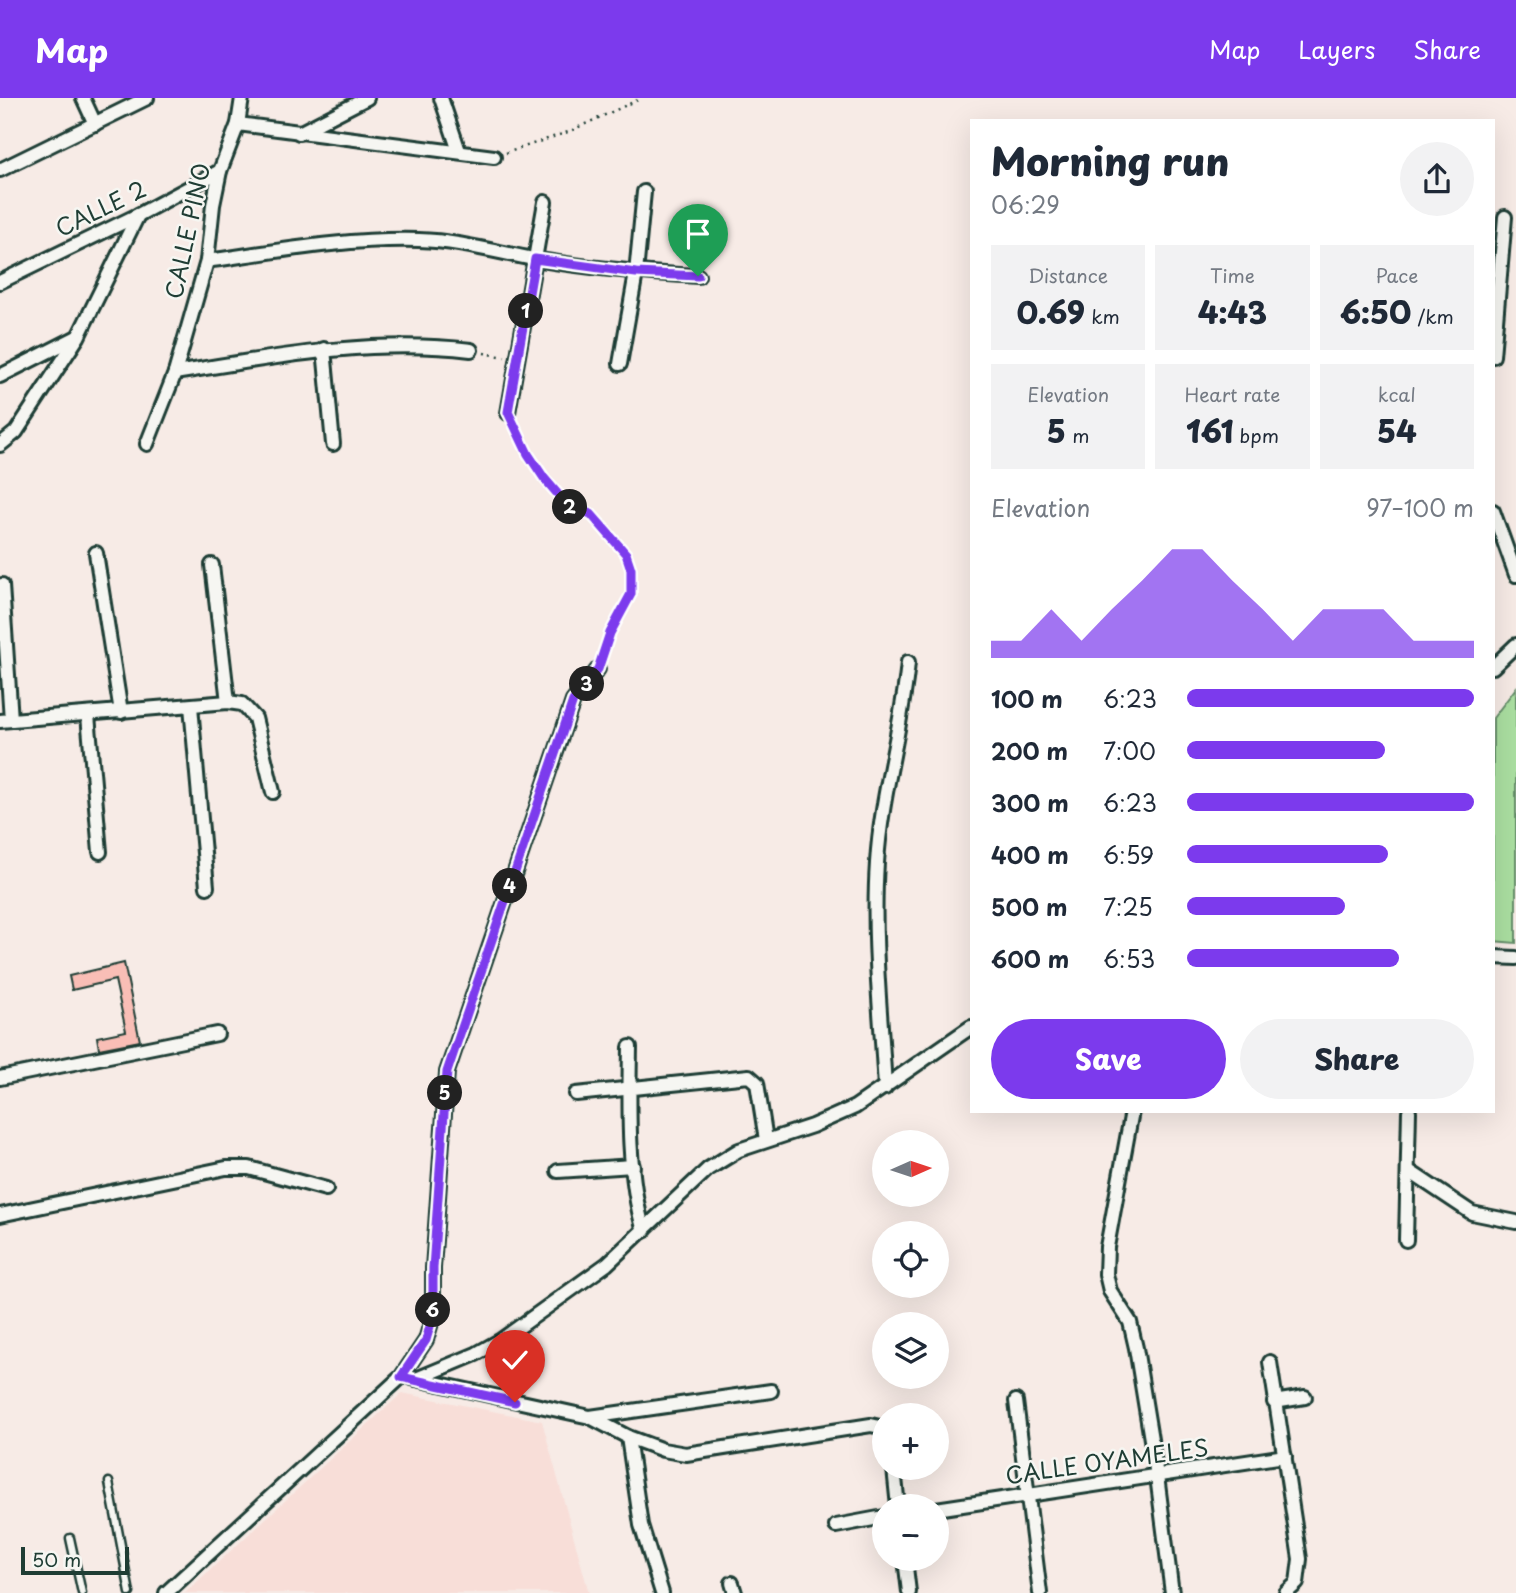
<!DOCTYPE html>
<meta charset="utf-8">
<style>
:root{--surface:#fff;--page:#f2f2f3;--text:#1f2937;--muted:#747a83;--accent:#7c3aed}
body{margin:0;font-family:"Playpen Sans",sans-serif;background:var(--page);color:var(--text);height:100vh;display:flex;flex-direction:column;font-size:26px;white-space:nowrap}
*{box-sizing:border-box;margin:0}
p{font-size:23px;color:var(--muted)}
.icon{flex:none;width:38px;height:38px;fill:none;stroke:currentColor;stroke-width:2;stroke-linecap:round;stroke-linejoin:round}
.map{position:relative;flex:1;overflow:hidden}
.drawer{position:absolute;left:970px;top:21px;width:525px;height:994px;display:flex;flex-direction:column;background:var(--surface);border-radius:0px;box-shadow:0 7px 28px #0002}
.drawer>*{flex:none}
.needle{width:46px;rotate:87deg}
.controls{position:absolute;left:872px;top:1032px;display:grid;gap:14px}
.controls a{display:grid;place-items:center;width:77px;height:77px;border-radius:50%;background:var(--surface);box-shadow:0 7px 28px #0002;font-size:35px}
.scale{position:absolute;left:21px;bottom:18px;width:108px;box-sizing:border-box;padding-left:7px;border:4px solid #1f3d34;border-top:0;font-size:19px;line-height:24px;white-space:nowrap;color:#1f3d34;-webkit-text-stroke:5px #f6f6f2;paint-order:stroke}
.pin{position:absolute;display:grid;place-items:center;width:60px;height:60px;color:#fff;margin:-72px -30px;border-radius:50% 50% 50% 0;rotate:-45deg;box-shadow:0 0 7px #0007}
.pin .icon{rotate:45deg}
.km{position:absolute;width:35px;height:35px;margin:-18px;border-radius:50%;background:#222;color:#fff;font-size:19px;line-height:35px;text-align:center}
.round{display:grid;place-items:center;flex:none;width:74px;height:74px;border-radius:37px;background:var(--page)}
.overview{display:flex;align-items:center;justify-content:space-between;height:119px;padding:0 21px}
h1{font-size:38px;font-weight:800;line-height:52px}
.metrics{display:grid;grid-template-columns:repeat(3,1fr);gap:10px;height:119px;padding:7px 21px}
.metrics div{display:grid;align-content:center;border-radius:0px;background:var(--page);text-align:center}
.metrics b{font-size:30px;font-weight:800}
.metrics small{font-size:19px;font-weight:400}
.metrics p{font-size:19px}
.chart{height:196px;padding:14px 21px}
.chart p{display:flex;justify-content:space-between}
.chart svg{width:100%;height:126px;margin-top:7px;fill:var(--accent);opacity:.7}
.primary-button{display:flex;gap:14px;margin-top:auto;padding:14px 21px}
.primary-button a{flex:1;height:80px;border-radius:42px;background:var(--accent);color:#fff;font-size:28px;font-weight:800;line-height:80px;text-align:center}
.primary-button a+a{background:var(--page);color:var(--text)}
ul{padding:0 21px;list-style:none;font-size:23px}
li{display:grid;grid-template-columns:112px 84px 1fr;align-items:center;height:52px}
li i{height:18px;border-radius:9px;background:var(--accent)}
header{display:flex;align-items:center;gap:42px;box-sizing:border-box;height:98px;padding:0 35px;background:var(--accent);color:#fff}
header strong{font-size:33px}
nav{display:flex;gap:38px;margin-inline-start:auto;font-size:24px}
.map>svg:first-child{display:block}
.built{fill:#f8ded8}
.green{fill:#abdfa1;stroke:#658e6a;stroke-width:2}
.building{fill:#f9beb6;stroke:#1f3d34;stroke-width:2}
.lines{fill:none;stroke-linecap:round;stroke-linejoin:round}
.lane-casing{stroke:#1f3d34;stroke-width:11}
.street-casing{stroke:#1f3d34;stroke-width:18}
.path{stroke:#1f3d34;stroke-width:2.5;stroke-dasharray:2 5;stroke-linecap:butt}
.lane{stroke:#f6f6f2;stroke-width:6}
.street{stroke:#f6f6f2;stroke-width:12}
.route-casing{stroke:#fff;stroke-width:14}
.route{stroke:#7c3aed;stroke-width:9}
.labels{text-anchor:middle;stroke-width:5;stroke-linejoin:round;paint-order:stroke}
.street-label{font-size:23px;fill:#1f3d34;stroke:#f6f6f2}
</style>
<header>
<strong>Map</strong>
<nav><a>Map</a><a>Layers</a><a>Share</a></nav>
</header>
<div class="map">
<svg width="1516" height="1495" viewBox="0 0 1516 1495">
<rect width="100%" height="100%" fill="#f7ebe6"/>
<filter id="ink" filterUnits="userSpaceOnUse"><feTurbulence type="fractalNoise" baseFrequency=".0143" numOctaves="2"/><feDisplacementMap in="SourceGraphic" scale="14" xChannelSelector="R" yChannelSelector="G"/><feConvolveMatrix kernelMatrix="1 2 1 2 8 2 1 2 1" color-interpolation-filters="sRGB"/></filter>
<g filter="url(#ink)">
<path class="built" d="M 402,1295 L 542,1323 L 589,1495 L 185,1495 Z"/>
<path class="green" d="M 1516,590 L 1516,845 L 1493,843 L 1493,620 Z"/>
<path class="building" d="M 124,865 L 140,943 L 99,951 L 97,939 L 126,933 L 115,882 L 72,892 L 69,878 Z"/>
<g class="lines">
<g class="lane-casing">
<g id="lane">
<path d="M 109,1384 L 130,1495"/>
<path d="M 70,1440 L 82,1495"/>
</g>
</g>
<g class="street-casing">
<g id="street">
<path d="M 83,0 L 95,26"/>
<path d="M 441,0 L 459,53"/>
<path d="M 238,26 L 494,59"/>
<path d="M 299,35 L 367,0"/>
<path d="M 0,72 L 147,0"/>
<path d="M 207,163 C 278,153 348,140 419,142 C 458,143 496,154 534,161 C 588,170 643,175 698,178"/>
<path d="M 0,184 L 138,117 L 220,73"/>
<path d="M 324,251 L 333,346"/>
<path d="M 1493,258 L 1505,119"/>
<path d="M 620,266 L 636,175 L 644,94"/>
<path d="M 175,275 C 274,259 371,240 471,252"/>
<path d="M 0,278 L 77,239"/>
<path d="M 508,315 L 545,104"/>
<path d="M 147,346 L 175,275 L 207,163 L 213,107 L 220,73 L 238,26 L 242,0"/>
<path d="M 0,347 L 16,334 L 78,239 L 138,117"/>
<path d="M 1493,413 L 1516,477"/>
<path d="M 96,455 L 121,614"/>
<path d="M 212,467 L 228,604"/>
<path d="M 2,487 L 11,622"/>
<path d="M 1493,569 L 1516,547"/>
<path d="M 191,608 L 207,789"/>
<path d="M 88,617 L 100,754"/>
<path d="M 0,623 L 228,604 L 242,606 L 255,620 L 273,694"/>
<path d="M 1493,859 L 1516,860"/>
<path d="M 630,949 C 629,1009 627,1076 644,1133"/>
<path d="M 0,980 L 217,936"/>
<path d="M 885,990 C 881,916 872,839 877,765 C 881,697 902,631 908,564"/>
<path d="M 576,996 L 749,978 L 757,985 L 766,1042"/>
<path d="M 1132,1013 L 1107,1149 L 1106,1176 L 1110,1193 L 1130,1224 L 1136,1250 L 1157,1378 L 1172,1495"/>
<path d="M 558,1073 L 633,1068"/>
<path d="M 1409,1073 L 1472,1115 L 1516,1124"/>
<path d="M 0,1117 L 226,1070 L 249,1070 L 326,1091"/>
<path d="M 1406,1142 L 1409,1013"/>
<path d="M 1270,1264 L 1300,1461 L 1297,1485 L 1286,1495"/>
<path d="M 412,1280 L 590,1319 L 628,1339 L 663,1352 L 686,1356 L 871,1327 L 884,1330"/>
<path d="M 416,1281 L 476,1256 L 501,1242 L 607,1166 L 708,1071 L 739,1052 L 812,1028 L 855,1009 L 971,929"/>
<path d="M 1016,1303 L 1040,1495"/>
<path d="M 1274,1304 L 1305,1299"/>
<path d="M 590,1319 L 771,1293"/>
<path d="M 628,1339 L 641,1427 L 662,1495"/>
<path d="M 894,1370 L 898,1409"/>
<path d="M 936,1411 L 1285,1358"/>
<path d="M 836,1428 L 884,1419"/>
<path d="M 905,1461 L 909,1494"/>
<path d="M 732,1485 L 735,1495"/>
<path d="M 166,1495 L 401,1279 L 426,1242 L 433,1218 L 433,1170 L 447,974 L 573,603 L 598,571"/>
</g>
</g>
<g class="path">
<path d="M 506,55 L 568,34 L 642,0"/>
<path d="M 484,255 L 505,259"/>
<path d="M 514,327 L 528,356 L 568,408 L 591,416 L 626,456 L 631,471 L 631,496 L 610,535 L 602,561"/>
</g>
<use href="#lane" class="lane"/>
<use href="#street" class="street"/>
</g>
</g>
<g class="lines" filter="url(#ink)">
<g class="route-casing">
<path id="route" d="M 515,1304 L 401,1279 L 426,1242 L 433,1218 L 433,1170 L 447,974 L 573,603 L 598,571 L 610,535 L 631,496 L 631,471 L 626,456 L 591,416 L 568,408 L 544,380 L 528,356 L 508,314 L 535,161 L 636,175 L 698,178"/>
</g>
<use href="#route" class="route"/>
</g>
<g class="labels">
<g class="street-label">
<text transform="translate(101 111) rotate(-26)" y="8">CALLE 2</text>
<text transform="translate(188 133) rotate(-78)" y="8">CALLE PINO</text>
<text transform="translate(1107 1364) rotate(-8)" y="8">CALLE OYAMELES</text>
</g>
</g>
</svg>
<div class="controls">
<a><svg class="needle" viewBox="-14 -14 28 28"><path d="M0-13l5 13h-10z" fill="#e53935"/><path d="M0 13l5-13h-10z" fill="#747a83"/></svg></a>
<a><svg class="icon" aria-label="locate" viewBox="0 0 24 24"><circle cx="12" cy="12" r="6"/><path d="M12 2v4M12 18v4M2 12h4M18 12h4"/></svg></a>
<a><svg class="icon" aria-label="layers" viewBox="0 0 24 24"><path d="M12 4l9 5-9 5-9-5zM3 14l9 5 9-5"/></svg></a>
<a>+</a>
<a>−</a>
</div>
<div class="scale">50 m</div>
<div class="pin" style="left:698px;top:178px;background:#1e9e55"><svg class="icon" aria-label="arrive" viewBox="0 0 24 24"><path d="M6 21V4h12l-3 4 3 4H6"/></svg></div>
<div class="pin" style="left:515px;top:1304px;background:#d93025"><svg class="icon" aria-label="check" viewBox="0 0 24 24"><path d="M5 12l5 5 9-10"/></svg></div>
<b class="km" style="left:526px;top:213px">1</b>
<b class="km" style="left:570px;top:409px">2</b>
<b class="km" style="left:587px;top:586px">3</b>
<b class="km" style="left:510px;top:788px">4</b>
<b class="km" style="left:445px;top:995px">5</b>
<b class="km" style="left:433px;top:1212px">6</b>
<section class="drawer">
<div class="overview"><div><h1>Morning run</h1><p>06:29</p></div><a class="round"><svg class="icon" aria-label="share" viewBox="0 0 24 24"><path d="M12 15V3M7 8l5-5 5 5M5 13v7h14v-7"/></svg></a></div>
<div class="metrics">
<div><p>Distance</p><b>0.69<small> km</small></b></div>
<div><p>Time</p><b>4:43</b></div>
<div><p>Pace</p><b>6:50<small> /km</small></b></div>
</div>
<div class="metrics">
<div><p>Elevation</p><b>5<small> m</small></b></div>
<div><p>Heart rate</p><b>161<small> bpm</small></b></div>
<div><p>kcal</p><b>54</b></div>
</div>
<div class="chart"><p><span>Elevation</span>97–100 m</p>
<svg viewBox="0 0 160 44" preserveAspectRatio="none"><path d="M0 44V38L10 38L20 27L30 38L40 27L50 17L60 6L70 6L80 17L90 27L100 38L110 27L120 27L130 27L140 38L150 38L160 38V44z"/></svg>
</div>
<ul>
<li><b>100 m</b>6:23<i style="width:100%"></i></li>
<li><b>200 m</b>7:00<i style="width:69%"></i></li>
<li><b>300 m</b>6:23<i style="width:100%"></i></li>
<li><b>400 m</b>6:59<i style="width:70%"></i></li>
<li><b>500 m</b>7:25<i style="width:55%"></i></li>
<li><b>600 m</b>6:53<i style="width:74%"></i></li>
</ul>
<div class="primary-button"><a>Save</a><a>Share</a></div>
</section>
</div>
